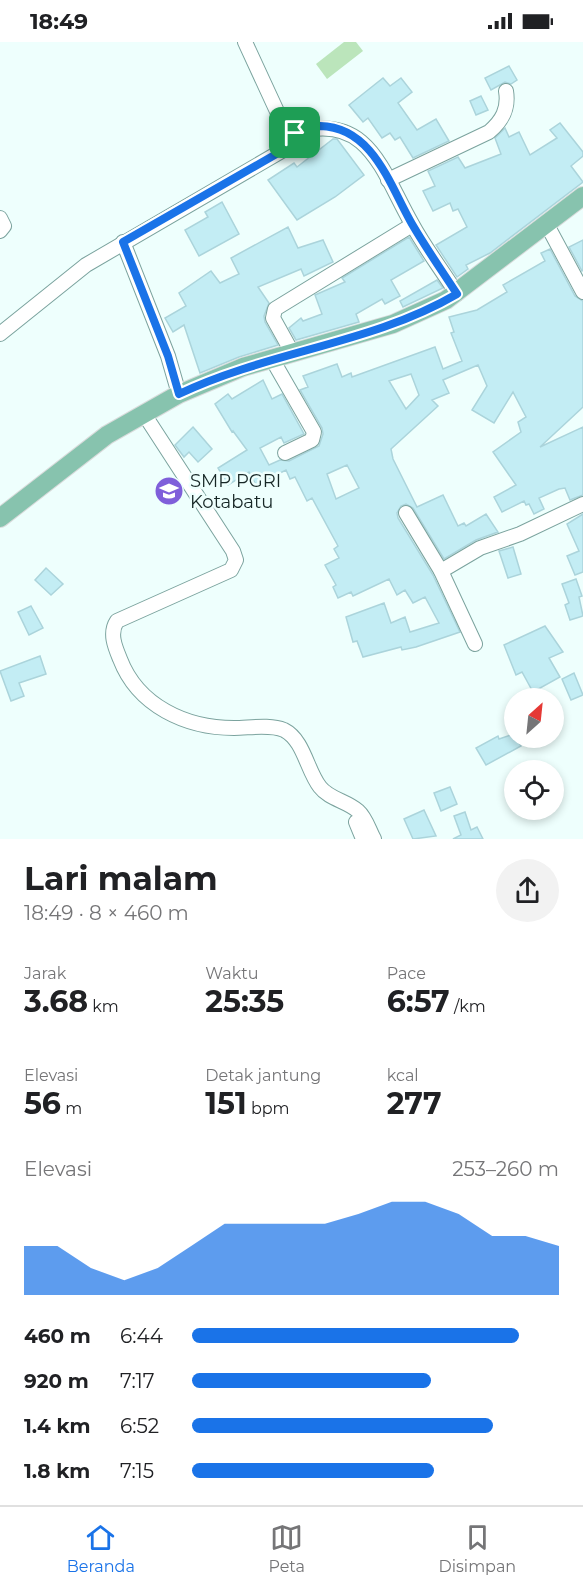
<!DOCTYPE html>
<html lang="id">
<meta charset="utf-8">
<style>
:root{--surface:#fff;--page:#f2f2f2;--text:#202124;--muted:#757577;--line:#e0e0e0;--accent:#1a73e8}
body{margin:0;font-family:Montserrat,sans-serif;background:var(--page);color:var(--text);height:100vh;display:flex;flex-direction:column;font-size:22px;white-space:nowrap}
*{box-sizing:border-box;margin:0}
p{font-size:20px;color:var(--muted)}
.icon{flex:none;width:33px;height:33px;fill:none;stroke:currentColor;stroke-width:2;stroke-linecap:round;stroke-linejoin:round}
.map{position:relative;height:797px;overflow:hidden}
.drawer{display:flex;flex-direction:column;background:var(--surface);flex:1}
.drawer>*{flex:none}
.needle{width:39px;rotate:27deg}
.controls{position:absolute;left:504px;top:646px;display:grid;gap:12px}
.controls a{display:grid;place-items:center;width:60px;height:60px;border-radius:50%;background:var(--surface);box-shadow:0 3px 9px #0003;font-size:30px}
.pin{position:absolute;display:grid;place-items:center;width:51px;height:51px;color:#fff;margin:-26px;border-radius:12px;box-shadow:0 3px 9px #0006}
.round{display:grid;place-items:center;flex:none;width:63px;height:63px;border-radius:32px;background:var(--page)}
.overview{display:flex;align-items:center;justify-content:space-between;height:102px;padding:0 24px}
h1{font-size:33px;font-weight:700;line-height:45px}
.stats{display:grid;grid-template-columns:repeat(3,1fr);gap:9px;height:102px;padding:6px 24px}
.stats div{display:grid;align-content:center}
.stats b{font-size:30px;font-weight:700}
.stats small{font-size:16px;font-weight:400}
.stats p{font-size:16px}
.chart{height:168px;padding:12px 24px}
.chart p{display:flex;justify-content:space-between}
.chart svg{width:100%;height:108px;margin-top:6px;fill:var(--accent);opacity:.7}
ul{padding:0 24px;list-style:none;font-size:20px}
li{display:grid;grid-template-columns:96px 72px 1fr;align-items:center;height:45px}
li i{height:15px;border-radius:8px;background:var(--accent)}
.status{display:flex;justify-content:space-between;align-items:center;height:42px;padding:0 30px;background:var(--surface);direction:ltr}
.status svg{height:16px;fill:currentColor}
.menu{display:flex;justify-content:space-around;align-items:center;height:84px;border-top:2px solid var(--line);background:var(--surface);font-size:16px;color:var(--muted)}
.menu a{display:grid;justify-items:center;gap:3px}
.menu .selected{color:var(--accent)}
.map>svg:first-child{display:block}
.green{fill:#bbe5bb}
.building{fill:#c3edf4;stroke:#abd4db;stroke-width:1.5;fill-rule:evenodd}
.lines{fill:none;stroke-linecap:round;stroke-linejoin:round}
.minor-casing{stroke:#7ba39e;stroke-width:16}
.major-casing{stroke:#dadcdc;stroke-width:20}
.minor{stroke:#fff;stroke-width:14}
.major{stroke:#87c3ae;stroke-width:18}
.route-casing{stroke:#fff;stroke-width:12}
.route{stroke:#1a73e8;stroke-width:8}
.labels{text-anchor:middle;stroke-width:5;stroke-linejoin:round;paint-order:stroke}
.poi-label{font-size:18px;fill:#172726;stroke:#eefffd;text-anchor:start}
</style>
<div class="status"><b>18:49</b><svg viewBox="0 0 49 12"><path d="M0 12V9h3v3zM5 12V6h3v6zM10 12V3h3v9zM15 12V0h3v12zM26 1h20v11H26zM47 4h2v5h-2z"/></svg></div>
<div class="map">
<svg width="583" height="797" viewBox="0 0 583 797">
<rect width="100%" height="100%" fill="#eefffd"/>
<path class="green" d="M 344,0 L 356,0 L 363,9 L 327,37 L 316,22 Z"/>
<g class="building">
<path d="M 509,24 L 517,38 L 511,42 L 505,40 L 491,48 L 485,36 Z"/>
<path d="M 383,36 L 390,44 L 401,36 L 412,50 L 398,61 L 417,88 L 436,77 L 449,99 L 413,116 L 400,95 L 395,98 L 390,91 L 382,96 L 368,76 L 363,80 L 349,63 Z"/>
<path d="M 481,54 L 488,68 L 476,73 L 470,59 Z"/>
<path d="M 560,81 L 583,110 L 583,114 L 571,124 L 583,140 L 490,211 L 466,223 L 468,227 L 457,235 L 436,203 L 467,185 L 458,167 L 453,169 L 450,161 L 433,169 L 423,149 L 435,144 L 428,129 L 458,115 L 465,126 L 501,112 L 495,96 L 505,86 L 509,95 L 519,90 L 530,113 L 557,96 L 550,88 Z"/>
<path d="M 333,97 L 337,97 L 364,133 L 335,155 L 297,178 L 268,138 L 294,121 L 297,125 Z"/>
<path d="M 222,160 L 239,192 L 199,214 L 185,188 L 208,175 L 205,170 Z"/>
<path d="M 288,185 L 298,206 L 323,198 L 333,220 L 304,234 L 301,227 L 258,245 L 269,261 L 264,274 L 265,280 L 278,303 L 239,315 L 200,331 L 184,283 L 173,290 L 165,276 L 186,264 L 179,251 L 211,229 L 220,241 L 239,232 L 231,216 Z"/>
<path d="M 409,195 L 424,219 L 391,238 L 400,254 L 385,262 L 382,257 L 356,272 L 359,280 L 296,298 L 289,286 L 301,276 L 303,279 L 322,272 L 315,253 L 345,240 L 342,236 Z"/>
<path d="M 583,198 L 583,228 L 582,229 L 569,205 Z"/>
<path d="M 550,207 L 575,254 L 583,259 L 583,365 L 540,405 L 583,385 L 583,453 L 570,458 L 565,446 L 559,447 L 539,456 L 544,467 L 534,472 L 529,462 L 526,463 L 524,459 L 502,470 L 494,455 L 516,443 L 493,410 L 521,390 L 518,380 L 526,375 L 513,350 L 494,381 L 472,368 L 487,344 L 478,323 L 443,338 L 449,351 L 432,358 L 438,364 L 391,407 L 393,417 L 417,465 L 443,453 L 458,484 L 464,481 L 466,484 L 486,472 L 498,490 L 476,498 L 444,517 L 413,466 L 406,462 L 401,464 L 397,471 L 398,476 L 433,533 L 460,590 L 416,605 L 402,608 L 401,605 L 363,615 L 357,599 L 353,600 L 346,575 L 384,561 L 391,581 L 405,575 L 410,590 L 439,581 L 425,555 L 413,561 L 405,548 L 397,553 L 389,537 L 353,554 L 351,550 L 338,556 L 333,545 L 336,543 L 325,523 L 339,516 L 334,507 L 338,504 L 312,456 L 307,459 L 295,435 L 290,437 L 286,428 L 256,443 L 249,430 L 228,443 L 218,426 L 247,408 L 233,389 L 232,390 L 215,362 L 228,352 L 232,357 L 263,338 L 272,357 L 282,352 L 304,392 L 284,401 L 281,395 L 260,406 L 269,423 L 280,418 L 289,419 L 319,404 L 323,392 L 322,386 L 300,348 L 308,345 L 303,334 L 337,322 L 342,335 L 351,331 L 352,335 L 435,305 L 443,327 L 462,319 L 451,291 L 454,290 L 449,275 L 477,268 L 507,250 L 503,243 L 545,219 L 541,211 ZM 411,332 L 419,353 L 406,367 L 389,339 ZM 347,423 L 359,446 L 336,457 L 327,432 Z"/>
<path d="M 437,238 L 443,246 L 403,265 L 400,259 Z"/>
<path d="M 193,385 L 212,407 L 198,420 L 189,410 L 184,415 L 175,403 Z"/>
<path d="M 583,472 L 583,530 L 575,533 L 567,514 L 579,509 L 567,482 Z"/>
<path d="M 513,505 L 521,532 L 508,536 L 499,509 Z"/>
<path d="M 46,526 L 63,542 L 51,553 L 35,538 Z"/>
<path d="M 576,537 L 582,554 L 579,555 L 583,574 L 570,578 L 565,563 L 569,561 L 562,542 Z"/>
<path d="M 31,564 L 43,586 L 29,593 L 18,570 Z"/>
<path d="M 545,584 L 563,610 L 549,616 L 560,635 L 533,650 L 522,630 L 516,633 L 504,603 Z"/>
<path d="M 40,614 L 46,632 L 19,641 L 24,654 L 11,659 L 0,629 Z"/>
<path d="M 574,631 L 583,653 L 571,658 L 562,637 Z"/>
<path d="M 514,692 L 521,704 L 486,723 L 476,706 L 498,694 L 499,697 Z"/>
<path d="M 450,745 L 457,762 L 441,769 L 434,751 Z"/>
<path d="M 424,768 L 436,794 L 413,797 L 404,777 Z"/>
<path d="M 465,770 L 471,788 L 477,785 L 483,797 L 453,797 L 461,793 L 454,774 Z"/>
</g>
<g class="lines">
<g class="minor-casing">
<g id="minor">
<path d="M 245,0 L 281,78 L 295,91 C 369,69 382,130 412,182 C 425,206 442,228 457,252"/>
<path d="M 388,138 L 489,90 C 502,79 509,67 506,49"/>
<path d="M 0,176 L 4,184 L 0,189"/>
<path d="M 546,181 L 583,250"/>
<path d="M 123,200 L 168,314 L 179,352"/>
<path d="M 0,292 L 86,223 L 285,107 L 291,102 L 295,91"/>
<path d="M 293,312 L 273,276 L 275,267 L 412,183"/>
<path d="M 272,317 L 314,390 L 312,398 L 285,411"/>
<path d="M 144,372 L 233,509 L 236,518 L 231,528 L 117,579 C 109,591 115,605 120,617 C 138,664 186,686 234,686 C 249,686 270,682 284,688 C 304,698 307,729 320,745 C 329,757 347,759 358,769 C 366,776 369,788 374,797"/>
<path d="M 406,471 L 441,529 L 475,602"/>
<path d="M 441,529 L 480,506 L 520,492 L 583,462"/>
<path d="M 356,780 L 363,797"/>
</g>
</g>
<g class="major-casing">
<path id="major" d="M 0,476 L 107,393 L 179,352 L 243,325 L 393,282 L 446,258 L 583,154"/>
</g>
<use href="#minor" class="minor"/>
<use href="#major" class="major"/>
</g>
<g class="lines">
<g class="route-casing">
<path id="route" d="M 320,84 C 373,85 390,144 412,182 C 426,206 442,229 457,252 C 372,302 269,309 179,352 L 168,314 L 123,200 L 285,107 L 291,102 L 295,91 Z"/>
</g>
<use href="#route" class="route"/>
</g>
<defs>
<g id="school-disc" transform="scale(1.5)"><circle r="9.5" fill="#7f5fda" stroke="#eefffd"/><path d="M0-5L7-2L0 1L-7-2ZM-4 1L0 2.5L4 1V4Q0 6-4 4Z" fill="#fff"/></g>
</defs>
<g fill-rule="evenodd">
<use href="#school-disc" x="169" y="449"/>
</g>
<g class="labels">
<g class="poi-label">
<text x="190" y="445">SMP PGRI<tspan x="190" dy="21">Kotabatu</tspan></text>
</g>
</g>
</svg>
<div class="controls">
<a><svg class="needle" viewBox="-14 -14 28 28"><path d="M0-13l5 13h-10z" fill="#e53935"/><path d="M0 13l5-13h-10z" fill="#757577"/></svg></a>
<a><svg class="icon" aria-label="locate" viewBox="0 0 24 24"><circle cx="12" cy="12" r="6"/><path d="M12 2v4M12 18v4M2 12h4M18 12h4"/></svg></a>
</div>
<div class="pin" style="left:295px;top:91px;background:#1e9e55"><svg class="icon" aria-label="arrive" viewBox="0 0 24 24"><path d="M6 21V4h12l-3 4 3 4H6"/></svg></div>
</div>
<section class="drawer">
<div class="overview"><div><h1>Lari malam</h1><p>18:49 · 8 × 460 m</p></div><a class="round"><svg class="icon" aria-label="share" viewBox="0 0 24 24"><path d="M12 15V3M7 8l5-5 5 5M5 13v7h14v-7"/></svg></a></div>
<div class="stats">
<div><p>Jarak</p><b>3.68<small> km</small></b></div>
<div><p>Waktu</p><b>25:35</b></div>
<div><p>Pace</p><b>6:57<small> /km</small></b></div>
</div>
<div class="stats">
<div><p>Elevasi</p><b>56<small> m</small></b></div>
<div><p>Detak jantung</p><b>151<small> bpm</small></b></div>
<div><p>kcal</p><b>277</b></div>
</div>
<div class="chart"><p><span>Elevasi</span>253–260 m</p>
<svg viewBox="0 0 160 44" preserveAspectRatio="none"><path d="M0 44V24L10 24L20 33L30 38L40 33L50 24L60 15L70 15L80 15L90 15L100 11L110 6L120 6L130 11L140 20L150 20L160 24V44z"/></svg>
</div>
<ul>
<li><b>460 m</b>6:44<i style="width:89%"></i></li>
<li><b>920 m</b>7:17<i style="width:65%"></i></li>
<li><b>1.4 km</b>6:52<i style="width:82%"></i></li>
<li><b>1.8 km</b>7:15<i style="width:66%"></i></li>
</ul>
</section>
<nav class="menu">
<a class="selected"><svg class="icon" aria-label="home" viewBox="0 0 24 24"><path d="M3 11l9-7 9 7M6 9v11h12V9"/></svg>Beranda</a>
<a><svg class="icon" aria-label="map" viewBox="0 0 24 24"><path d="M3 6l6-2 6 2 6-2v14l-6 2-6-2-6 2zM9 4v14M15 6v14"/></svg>Peta</a>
<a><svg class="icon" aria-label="saved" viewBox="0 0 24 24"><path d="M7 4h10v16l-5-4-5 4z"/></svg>Disimpan</a>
</nav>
